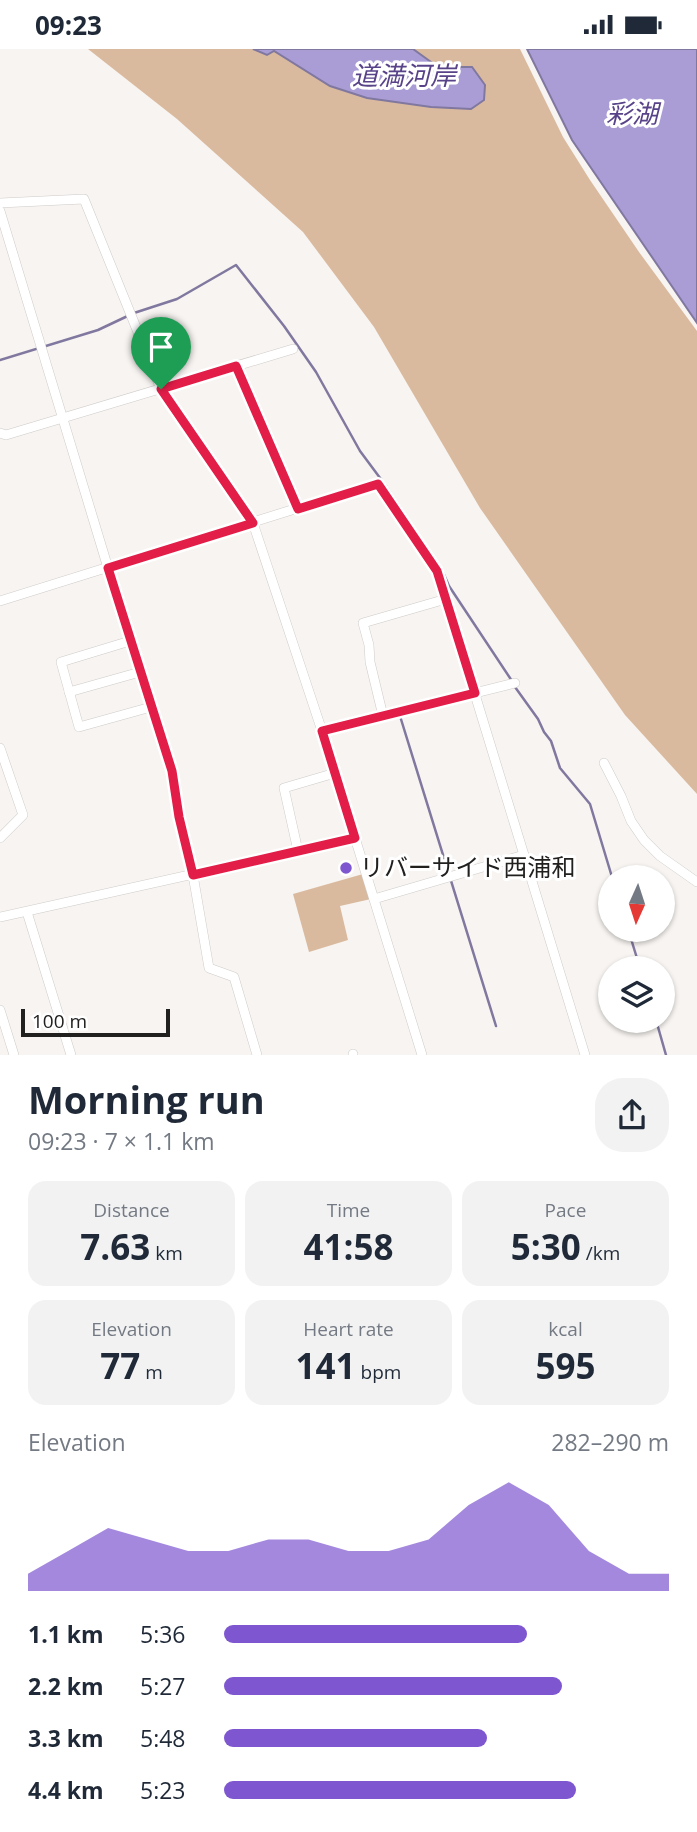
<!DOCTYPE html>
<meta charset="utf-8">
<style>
:root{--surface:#fff;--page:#f2f2f3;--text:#1f2937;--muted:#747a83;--accent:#7e57d0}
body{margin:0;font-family:"Open Sans","Noto Sans JP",sans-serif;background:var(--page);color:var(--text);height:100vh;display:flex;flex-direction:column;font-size:26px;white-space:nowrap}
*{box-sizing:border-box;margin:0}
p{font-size:23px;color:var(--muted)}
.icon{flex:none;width:38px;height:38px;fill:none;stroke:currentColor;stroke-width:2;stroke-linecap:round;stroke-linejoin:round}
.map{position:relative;height:1006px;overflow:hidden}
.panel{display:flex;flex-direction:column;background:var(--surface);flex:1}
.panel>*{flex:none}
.needle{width:46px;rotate:183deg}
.fabs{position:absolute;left:598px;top:816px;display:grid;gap:14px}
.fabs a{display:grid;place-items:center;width:77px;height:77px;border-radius:50%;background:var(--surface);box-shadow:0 2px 5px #0004;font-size:35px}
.scale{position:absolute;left:21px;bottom:18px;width:149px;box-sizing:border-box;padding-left:7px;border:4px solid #21201f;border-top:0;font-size:19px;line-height:24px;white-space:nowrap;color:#21201f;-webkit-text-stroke:5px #fff;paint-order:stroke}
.pin{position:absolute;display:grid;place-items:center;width:60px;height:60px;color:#fff;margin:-72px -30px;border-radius:50% 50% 50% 0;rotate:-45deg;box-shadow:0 0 7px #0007}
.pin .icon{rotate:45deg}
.round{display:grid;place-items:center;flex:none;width:74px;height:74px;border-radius:28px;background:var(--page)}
.headline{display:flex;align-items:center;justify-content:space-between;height:119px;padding:0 28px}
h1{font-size:38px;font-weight:700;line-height:52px}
.metrics{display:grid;grid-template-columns:repeat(3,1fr);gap:10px;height:119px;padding:7px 28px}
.metrics div{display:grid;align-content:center;border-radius:18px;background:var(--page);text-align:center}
.metrics b{font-size:35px;font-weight:700}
.metrics small{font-size:19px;font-weight:400}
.metrics p{font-size:19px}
.chart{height:196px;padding:14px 28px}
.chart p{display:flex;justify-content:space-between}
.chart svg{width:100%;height:126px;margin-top:7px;fill:var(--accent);opacity:.7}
ul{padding:0 28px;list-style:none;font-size:23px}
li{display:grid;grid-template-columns:112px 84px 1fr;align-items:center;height:52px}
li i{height:18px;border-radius:9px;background:var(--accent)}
.status{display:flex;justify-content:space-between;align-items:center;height:49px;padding:0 35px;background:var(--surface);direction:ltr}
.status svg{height:19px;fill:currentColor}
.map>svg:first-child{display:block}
.green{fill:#daba9e}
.water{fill:#aa9dd6;stroke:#81789f;stroke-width:2}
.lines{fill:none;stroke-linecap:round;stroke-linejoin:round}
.stream{stroke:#81789f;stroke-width:2.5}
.street-casing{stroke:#cfcbc9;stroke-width:10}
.street{stroke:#fff;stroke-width:9}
.route-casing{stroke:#fff;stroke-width:14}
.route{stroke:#e11d48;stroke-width:9}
.poi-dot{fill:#7e57d0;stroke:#fff;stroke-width:2.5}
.labels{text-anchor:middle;stroke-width:6;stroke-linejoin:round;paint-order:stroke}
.poi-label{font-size:24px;fill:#21201f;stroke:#fff;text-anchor:start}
.water-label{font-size:26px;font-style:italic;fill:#584389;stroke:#fff}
</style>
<div class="status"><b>09:23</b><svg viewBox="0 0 49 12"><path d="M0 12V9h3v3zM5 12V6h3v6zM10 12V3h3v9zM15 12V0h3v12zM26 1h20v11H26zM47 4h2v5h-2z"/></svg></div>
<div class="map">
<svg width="697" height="1006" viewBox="0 0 697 1006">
<rect width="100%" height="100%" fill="#f7f4f1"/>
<g class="green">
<path d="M 88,0 L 520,0 L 563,88 L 590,131 L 639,203 L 697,282 L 697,745 L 625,666 L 480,459 L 374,278 L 303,183 L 177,70 Z"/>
<path d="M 363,825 L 371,850 L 340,857 L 348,891 L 309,903 L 293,845 Z"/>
</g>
<g class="water">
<path d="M 253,0 L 413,0 L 438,18 L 472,18 L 485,36 L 484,51 L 471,60 L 431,58 L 367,49 L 330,37 L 274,2 L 267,6 Z"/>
<path d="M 527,0 L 697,0 L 697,274 L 572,91 Z"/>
</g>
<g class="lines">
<g class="stream">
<path d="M 0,311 L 98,281 L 134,264 L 177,250 L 236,216 L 284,277 L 316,323 L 360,402 L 386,437 L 442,521 L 449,537 L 512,632"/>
<path d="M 515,638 L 538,670 L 544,683 L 551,692 L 560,719 L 590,755 L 612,828"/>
<path d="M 400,667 L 496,977"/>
<path d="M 628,880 L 640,919"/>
<path d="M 656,971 L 666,1006"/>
</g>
<g class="street-casing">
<g id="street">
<path d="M 0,154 L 84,150 L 161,340 L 253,474 L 322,682 L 422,1006"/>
<path d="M 0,162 L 108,519 L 172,722 L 179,768 L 193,826 L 209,919 L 234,928 L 257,1006"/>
<path d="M 236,317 L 298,460"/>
<path d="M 0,384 L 6,386 L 293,300"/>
<path d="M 0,552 L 378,434 L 437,521 L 585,1006"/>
<path d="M 130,592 L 61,613 L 79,678 L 151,658"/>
<path d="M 69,643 L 140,623"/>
<path d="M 383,667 L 370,613 L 369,596 L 363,574 L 446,550"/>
<path d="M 322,682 L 515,634"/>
<path d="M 0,699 L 23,766 L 0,789"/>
<path d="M 604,714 L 621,747 L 631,772 L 644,791 L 660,807 L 697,833"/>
<path d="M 298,802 L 284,739 L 335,724"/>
<path d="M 374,850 L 524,806"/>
<path d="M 27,863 L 71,1006"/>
<path d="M 0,868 L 355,789"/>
<path d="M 0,961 L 14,1006"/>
<path d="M 353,1005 L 353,1006"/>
</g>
</g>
<use href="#street" class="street"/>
</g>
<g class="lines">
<g class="route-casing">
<path id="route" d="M 236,317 L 298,460 L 378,435 L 437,522 L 475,644 L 322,682 L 355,789 L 193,826 L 179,768 L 172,722 L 108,519 L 253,474 L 161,340 Z"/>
</g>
<use href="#route" class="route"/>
</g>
<circle class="poi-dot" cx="346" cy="819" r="7"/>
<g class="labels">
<g class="poi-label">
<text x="360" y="827">リバーサイド西浦和</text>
</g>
<g class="water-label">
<text x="404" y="36">道満河岸</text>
<text x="632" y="74">彩湖</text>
</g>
</g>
</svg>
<div class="fabs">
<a><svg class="needle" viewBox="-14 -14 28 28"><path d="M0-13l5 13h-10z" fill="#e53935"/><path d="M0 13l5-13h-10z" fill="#747a83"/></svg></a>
<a><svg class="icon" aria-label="layers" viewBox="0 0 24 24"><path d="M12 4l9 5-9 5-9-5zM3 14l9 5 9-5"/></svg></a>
</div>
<div class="scale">100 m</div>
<div class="pin" style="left:161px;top:340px;background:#1e9e55"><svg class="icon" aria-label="arrive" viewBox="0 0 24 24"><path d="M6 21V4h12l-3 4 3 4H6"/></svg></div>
</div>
<section class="panel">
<div class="headline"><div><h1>Morning run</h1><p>09:23 · 7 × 1.1 km</p></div><a class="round"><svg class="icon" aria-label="share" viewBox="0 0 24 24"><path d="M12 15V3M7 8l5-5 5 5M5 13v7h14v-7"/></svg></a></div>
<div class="metrics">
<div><p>Distance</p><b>7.63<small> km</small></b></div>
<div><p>Time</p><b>41:58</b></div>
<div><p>Pace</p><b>5:30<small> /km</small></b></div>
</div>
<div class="metrics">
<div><p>Elevation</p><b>77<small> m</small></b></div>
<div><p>Heart rate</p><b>141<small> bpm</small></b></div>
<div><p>kcal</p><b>595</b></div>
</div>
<div class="chart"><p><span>Elevation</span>282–290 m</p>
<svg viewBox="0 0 160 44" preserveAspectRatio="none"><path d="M0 44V38L10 30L20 22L30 26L40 30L50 30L60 26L70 26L80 30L90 30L100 26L110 14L120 6L130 14L140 30L150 38L160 38V44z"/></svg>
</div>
<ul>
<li><b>1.1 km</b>5:36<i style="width:68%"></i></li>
<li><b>2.2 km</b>5:27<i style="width:76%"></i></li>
<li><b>3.3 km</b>5:48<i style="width:59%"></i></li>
<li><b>4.4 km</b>5:23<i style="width:79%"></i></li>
</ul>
</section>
